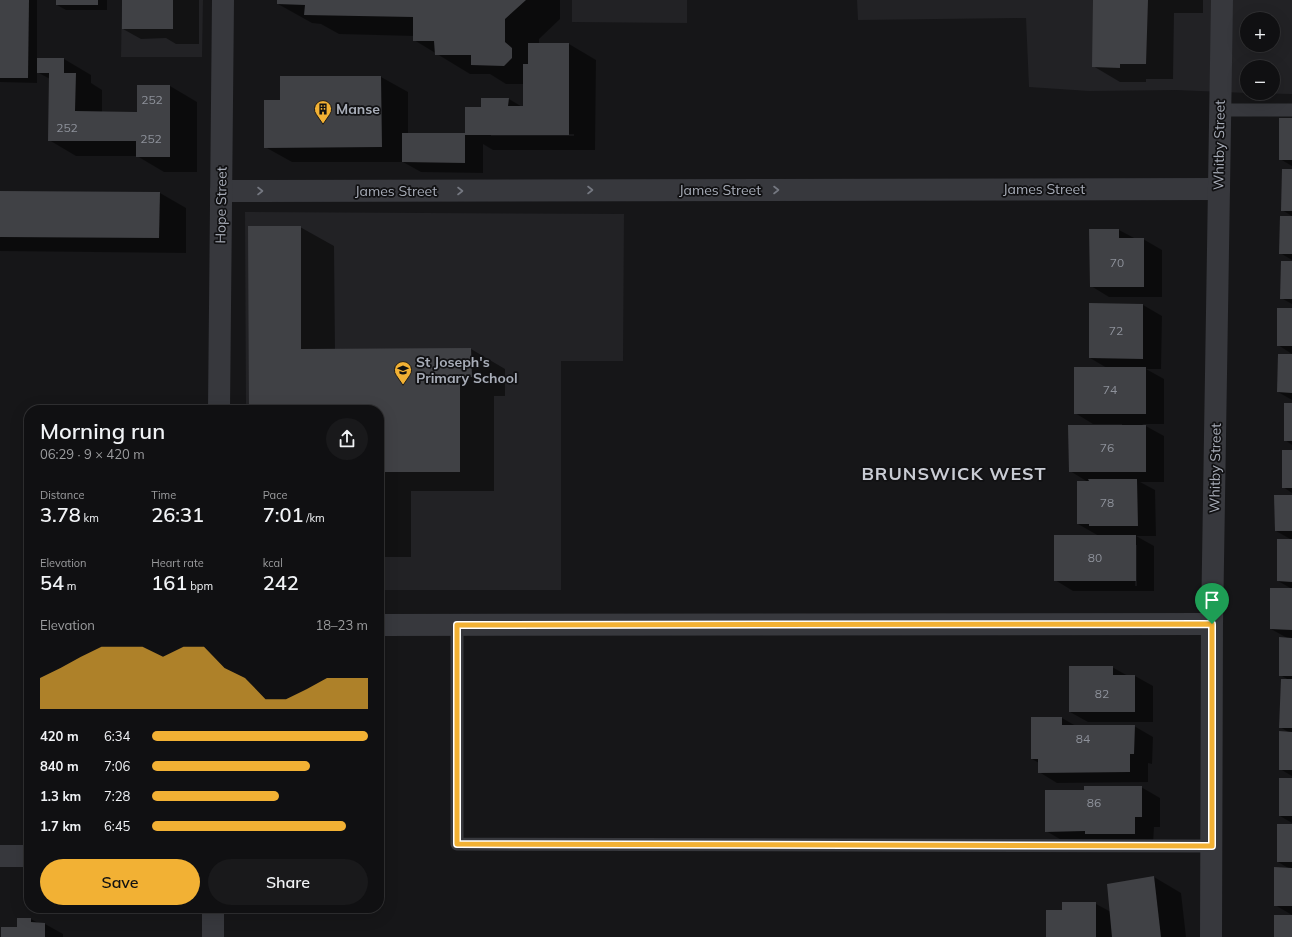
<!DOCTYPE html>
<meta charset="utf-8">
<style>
:root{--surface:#101012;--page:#19191b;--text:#f1f3f6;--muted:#9c9d9f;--line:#303032;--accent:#f2b134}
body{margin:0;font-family:Mulish,sans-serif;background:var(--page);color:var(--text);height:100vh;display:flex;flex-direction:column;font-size:15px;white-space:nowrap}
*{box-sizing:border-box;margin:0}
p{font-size:13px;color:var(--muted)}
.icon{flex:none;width:22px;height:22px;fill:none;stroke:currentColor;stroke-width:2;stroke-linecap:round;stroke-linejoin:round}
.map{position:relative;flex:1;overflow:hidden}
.panel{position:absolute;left:24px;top:405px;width:360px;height:508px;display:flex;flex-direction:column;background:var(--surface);border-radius:16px;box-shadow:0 4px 16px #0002,0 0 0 1px var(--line)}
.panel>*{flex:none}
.fabs{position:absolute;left:1240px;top:12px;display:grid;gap:8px}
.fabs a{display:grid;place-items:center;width:40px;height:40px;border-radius:50%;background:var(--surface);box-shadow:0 4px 16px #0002,0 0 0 1px var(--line);font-size:20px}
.pin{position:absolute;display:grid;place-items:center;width:34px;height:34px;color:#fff;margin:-41px -17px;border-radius:50% 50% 50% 0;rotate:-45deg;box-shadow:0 0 4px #0007}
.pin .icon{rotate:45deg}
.round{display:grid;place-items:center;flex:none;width:42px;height:42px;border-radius:21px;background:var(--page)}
.head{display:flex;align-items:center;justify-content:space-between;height:68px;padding:0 16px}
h1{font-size:22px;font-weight:600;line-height:30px}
.metrics{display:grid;grid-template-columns:repeat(3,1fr);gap:6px;height:68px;padding:4px 16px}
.metrics div{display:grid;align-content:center}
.metrics b{font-size:20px;font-weight:600}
.metrics small{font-size:11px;font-weight:400}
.metrics p{font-size:11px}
.chart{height:112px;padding:8px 16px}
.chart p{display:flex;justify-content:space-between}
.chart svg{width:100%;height:72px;margin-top:4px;fill:var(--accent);opacity:.7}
.button{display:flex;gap:8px;margin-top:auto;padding:8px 16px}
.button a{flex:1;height:46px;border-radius:24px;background:var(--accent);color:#111;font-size:16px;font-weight:600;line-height:46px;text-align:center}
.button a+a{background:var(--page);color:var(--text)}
ul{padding:0 16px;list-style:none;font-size:13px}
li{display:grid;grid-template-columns:64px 48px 1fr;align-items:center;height:30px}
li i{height:10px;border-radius:5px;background:var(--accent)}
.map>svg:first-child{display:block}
.built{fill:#222225;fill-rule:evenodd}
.shadow{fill:#0007;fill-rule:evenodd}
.building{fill:#404145}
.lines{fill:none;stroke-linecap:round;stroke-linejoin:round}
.lane{stroke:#37383d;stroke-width:13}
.street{stroke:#37383d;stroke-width:22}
.oneway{stroke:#757881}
.route-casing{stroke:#fff;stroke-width:8}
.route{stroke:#f2b134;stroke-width:5}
.labels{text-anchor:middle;stroke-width:3.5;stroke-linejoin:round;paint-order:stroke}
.number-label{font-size:12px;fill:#8e929b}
.poi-label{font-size:14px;font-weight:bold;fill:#a8adb8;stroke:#111113;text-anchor:start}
.street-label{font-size:14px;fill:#a8adb8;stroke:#111113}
.district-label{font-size:18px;font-weight:bold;letter-spacing:1px;fill:#c9ccd4;stroke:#111113}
</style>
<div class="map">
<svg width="1292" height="937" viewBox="0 0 1292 937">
<rect width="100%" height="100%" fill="#161618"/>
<g class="built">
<path d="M 122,0 L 203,0 L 202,57 L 121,57 Z"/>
<path d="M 572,0 L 687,0 L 687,23 L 572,22 Z"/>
<path d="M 857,0 L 1292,0 L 1292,94 L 1254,93 L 1273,93 L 1273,67 L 1247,67 L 1247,93 L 1176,90 L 1089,91 L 1029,87 L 1026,18 L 858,20 ZM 1247,19 L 1273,19 L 1273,45 L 1247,45 Z"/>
<path d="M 245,212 L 624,214 L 623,361 L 561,361 L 561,590 L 379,590 L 379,410 L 246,410 Z"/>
</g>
<g class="shadow">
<path d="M 0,0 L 37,0 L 37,59 L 64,59 L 91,75 L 91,83 L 102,90 L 102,113 L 138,113 L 138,86 L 170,86 L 197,102 L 197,172 L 164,172 L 137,156 L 76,156 L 49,140 L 50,79 L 37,72 L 37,83 L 0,82 Z"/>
<path d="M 57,0 L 107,0 L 107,10 L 66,10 L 57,5 Z"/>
<path d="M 123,0 L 199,0 L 199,44 L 176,44 L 166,38 L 141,39 L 123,29 Z"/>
<path d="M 278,0 L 560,0 L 560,19 L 539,39 L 539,44 L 569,44 L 596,60 L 595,150 L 493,150 L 483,144 L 483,173 L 421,172 L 403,162 L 292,162 L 265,147 L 281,101 L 381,77 L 408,92 L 408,134 L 466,135 L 466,108 L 482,108 L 509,99 L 524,108 L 524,84 L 506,84 L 490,74 L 470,74 L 414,40 L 414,36 L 339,34 L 321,24 L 312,23 L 278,4 ZM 491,134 L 574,134 L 574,136 L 491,136 Z"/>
<path d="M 1094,0 L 1203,0 L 1203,13 L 1174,13 L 1173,79 L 1146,79 L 1146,82 L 1120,82 L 1093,66 Z"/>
<path d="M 1292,119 L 1292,166 L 1280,159 Z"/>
<path d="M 1292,170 L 1292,216 L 1282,210 Z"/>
<path d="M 0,192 L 160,193 L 186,208 L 186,253 L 0,251 Z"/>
<path d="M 1292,217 L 1292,260 L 1280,253 Z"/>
<path d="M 300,227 L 334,246 L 335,350 L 471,349 L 505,369 L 505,396 L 494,396 L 494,491 L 411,491 L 411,557 L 379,557 L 379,410 L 250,410 Z"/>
<path d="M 1090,230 L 1119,230 L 1136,239 L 1143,239 L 1162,250 L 1162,297 L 1109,297 L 1091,286 Z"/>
<path d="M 1292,262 L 1292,304 L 1281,298 Z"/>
<path d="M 1090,304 L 1143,305 L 1162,316 L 1161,369 L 1146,369 L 1164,379 L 1164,424 L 1142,424 L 1164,436 L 1164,482 L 1140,482 L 1155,490 L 1156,536 L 1136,536 L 1154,546 L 1154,591 L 1073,591 L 1055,580 L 1099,536 L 1078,524 L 1088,482 L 1070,471 L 1122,426 L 1122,424 L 1093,424 L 1075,413 L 1107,368 L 1090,358 ZM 1135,545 L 1137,545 L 1137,586 L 1135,586 Z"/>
<path d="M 1292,309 L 1292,354 L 1278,345 Z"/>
<path d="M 1292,355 L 1292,400 L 1278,392 Z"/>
<path d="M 1292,404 L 1292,445 L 1285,440 Z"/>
<path d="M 1292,451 L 1292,493 L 1283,487 Z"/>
<path d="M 1292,496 L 1292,540 L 1276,531 Z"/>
<path d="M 1292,540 L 1292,589 L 1278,581 Z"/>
<path d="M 1292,589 L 1292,776 L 1280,769 L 1290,733 L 1280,727 L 1289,680 L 1280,675 L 1289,639 L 1271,629 Z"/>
<path d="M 1112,667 L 1128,676 L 1135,676 L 1153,686 L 1153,722 L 1088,722 L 1070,712 Z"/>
<path d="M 1032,718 L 1062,718 L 1076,726 L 1134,726 L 1153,737 L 1152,764 L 1148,763 L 1148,782 L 1057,783 L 1039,772 L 1039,763 L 1032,759 Z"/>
<path d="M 1292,779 L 1292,823 L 1280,816 Z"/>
<path d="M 1141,787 L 1160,798 L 1160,827 L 1154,827 L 1153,844 L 1065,842 L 1046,831 L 1085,791 Z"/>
<path d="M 1292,825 L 1292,915 L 1275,905 L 1290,869 L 1278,862 Z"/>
<path d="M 1154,877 L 1181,893 L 1186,937 L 1047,937 L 1063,911 L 1096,904 L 1111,912 Z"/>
<path d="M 31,919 L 38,923 L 45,924 L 63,934 L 63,937 L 2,937 L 18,928 Z"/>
</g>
<g class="building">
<path d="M 0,0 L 29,0 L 28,78 L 0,78 Z"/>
<rect x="56" y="0" width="42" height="5"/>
<rect x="122" y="0" width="51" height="29"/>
<path d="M 277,0 L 526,0 L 505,19 L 505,42 L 512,48 L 512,58 L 504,66 L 471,65 L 471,55 L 435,55 L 434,41 L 413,41 L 413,17 L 304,15 L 305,5 L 277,4 Z"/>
<path d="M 1093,0 L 1148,0 L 1146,64 L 1120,64 L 1120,68 L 1092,67 Z"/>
<path d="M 528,43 L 569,43 L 569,135 L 465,135 L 465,163 L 402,162 L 402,133 L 465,133 L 465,107 L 481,107 L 481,98 L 509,98 L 508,106 L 523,106 L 523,64 L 528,64 Z"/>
<path d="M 37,58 L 64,58 L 64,73 L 76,73 L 75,111 L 137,112 L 137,85 L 170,85 L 170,157 L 136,157 L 136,141 L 48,141 L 49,73 L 37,73 Z"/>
<path d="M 280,76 L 381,76 L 382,147 L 264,148 L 264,100 L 280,100 Z"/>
<rect x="1279" y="118" width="13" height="42"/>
<path d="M 1282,169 L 1292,169 L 1292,211 L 1281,211 Z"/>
<path d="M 0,191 L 160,192 L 159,238 L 0,237 Z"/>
<path d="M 1280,216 L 1292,216 L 1292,254 L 1279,254 Z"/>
<path d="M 248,226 L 301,226 L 301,349 L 471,348 L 472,377 L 460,377 L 460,472 L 379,472 L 379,410 L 249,410 Z"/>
<path d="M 1089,229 L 1119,229 L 1119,238 L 1144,238 L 1144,287 L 1090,287 Z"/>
<path d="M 1281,261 L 1292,261 L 1292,299 L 1280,299 Z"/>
<path d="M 1089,303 L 1143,304 L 1143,359 L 1089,358 Z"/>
<rect x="1277" y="308" width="15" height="38"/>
<path d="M 1278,354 L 1292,354 L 1292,393 L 1277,392 Z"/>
<rect x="1074" y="367" width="72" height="47"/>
<rect x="1284" y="403" width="8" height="38"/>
<path d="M 1068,425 L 1146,425 L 1146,472 L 1069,472 Z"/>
<rect x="1282" y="450" width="10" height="38"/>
<path d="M 1088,479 L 1137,479 L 1138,526 L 1089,526 L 1089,524 L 1077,524 L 1077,481 L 1089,481 Z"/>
<path d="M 1274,495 L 1292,495 L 1292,531 L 1275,531 Z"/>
<rect x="1054" y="535" width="82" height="46"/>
<path d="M 1277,539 L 1292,539 L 1292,582 L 1277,581 Z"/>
<path d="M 1270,588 L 1292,588 L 1292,630 L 1270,629 Z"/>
<path d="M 1279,637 L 1292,638 L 1292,676 L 1279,676 Z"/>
<path d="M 1069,666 L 1113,666 L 1113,675 L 1135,675 L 1135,712 L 1069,712 Z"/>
<path d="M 1281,679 L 1292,679 L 1292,728 L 1279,728 Z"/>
<path d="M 1031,717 L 1062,717 L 1062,725 L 1135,725 L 1134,754 L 1130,754 L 1130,772 L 1038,773 L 1038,759 L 1031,759 Z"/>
<path d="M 1279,731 L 1292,732 L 1292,770 L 1279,770 Z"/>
<rect x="1279" y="778" width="13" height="38"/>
<path d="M 1084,786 L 1142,786 L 1142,817 L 1135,817 L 1135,834 L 1085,834 L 1085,831 L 1045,832 L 1045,790 L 1084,790 Z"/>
<rect x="1277" y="824" width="15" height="38"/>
<path d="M 1274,867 L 1292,868 L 1292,906 L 1274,906 Z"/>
<path d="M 1154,876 L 1161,937 L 1112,937 L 1107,884 Z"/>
<path d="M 1062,902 L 1096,902 L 1096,937 L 1046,937 L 1046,910 L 1062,910 Z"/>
<rect x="1274" y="915" width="18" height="22"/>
<path d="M 17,918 L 31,918 L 31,922 L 45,923 L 45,937 L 1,937 L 1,927 L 17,927 Z"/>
</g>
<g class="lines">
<g class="lane">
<path d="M 1220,110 L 1292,110"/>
<path d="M 457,625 L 457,844 L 1212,846"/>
</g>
<g class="street">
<path d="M 221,191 L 1219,189"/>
<path d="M 219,410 L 223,0"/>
<path d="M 379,625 L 1212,624"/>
<path d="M 0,856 L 29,856"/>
<path d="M 213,937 L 213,908"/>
<path d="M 1211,937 L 1212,624 L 1222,0"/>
</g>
</g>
<defs><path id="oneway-chevron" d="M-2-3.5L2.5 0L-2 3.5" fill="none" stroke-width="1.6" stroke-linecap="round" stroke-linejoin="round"/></defs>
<g class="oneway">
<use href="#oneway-chevron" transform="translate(590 190)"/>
<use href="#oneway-chevron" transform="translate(776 190)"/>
<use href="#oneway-chevron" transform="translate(260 191)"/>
<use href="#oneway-chevron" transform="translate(460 191)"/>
</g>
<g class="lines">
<g class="route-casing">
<path id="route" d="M 1212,624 L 1212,846 L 457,844 L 457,625 Z"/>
</g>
<use href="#route" class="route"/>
</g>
<defs>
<g id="building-pin" transform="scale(0.9)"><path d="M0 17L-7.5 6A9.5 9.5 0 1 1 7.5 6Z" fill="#f2b134" stroke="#111113"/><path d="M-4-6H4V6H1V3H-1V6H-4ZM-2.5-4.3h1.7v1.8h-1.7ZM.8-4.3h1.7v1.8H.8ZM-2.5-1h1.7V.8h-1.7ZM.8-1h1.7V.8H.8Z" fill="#111"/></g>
<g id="school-pin" transform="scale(0.9)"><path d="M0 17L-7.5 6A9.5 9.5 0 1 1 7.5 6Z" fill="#f2b134" stroke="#111113"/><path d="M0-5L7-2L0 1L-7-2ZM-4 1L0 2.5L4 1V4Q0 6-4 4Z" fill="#111"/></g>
</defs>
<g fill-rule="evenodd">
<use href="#building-pin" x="323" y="109"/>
<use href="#school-pin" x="403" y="370"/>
</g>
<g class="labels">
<g class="number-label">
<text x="152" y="104">252</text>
<text x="67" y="132">252</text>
<text x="151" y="143">252</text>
<text x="1117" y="267">70</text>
<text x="1116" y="335">72</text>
<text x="1110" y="394">74</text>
<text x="1107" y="452">76</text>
<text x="1107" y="507">78</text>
<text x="1095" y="562">80</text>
<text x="1102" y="698">82</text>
<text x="1083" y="743">84</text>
<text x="1094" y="807">86</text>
</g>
<g class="poi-label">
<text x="336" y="114">Manse</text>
<text x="416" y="367">St Joseph's<tspan x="416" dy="16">Primary School</tspan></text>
</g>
<g class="street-label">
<text transform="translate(1219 145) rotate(-89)" y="5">Whitby Street</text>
<text x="1044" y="194">James Street</text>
<text x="720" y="195">James Street</text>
<text x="396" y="196">James Street</text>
<text transform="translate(221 205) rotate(-89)" y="5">Hope Street</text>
<text transform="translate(1215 468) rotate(-89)" y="5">Whitby Street</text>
</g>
<g class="district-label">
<text x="954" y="480">BRUNSWICK WEST</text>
</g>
</g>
</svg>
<div class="fabs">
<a>+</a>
<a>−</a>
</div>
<div class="pin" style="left:1212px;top:624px;background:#1e9e55"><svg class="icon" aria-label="arrive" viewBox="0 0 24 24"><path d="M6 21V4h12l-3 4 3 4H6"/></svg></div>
<section class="panel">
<div class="head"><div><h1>Morning run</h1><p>06:29 · 9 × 420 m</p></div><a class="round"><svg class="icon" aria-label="share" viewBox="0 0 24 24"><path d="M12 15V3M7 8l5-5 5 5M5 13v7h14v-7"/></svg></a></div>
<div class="metrics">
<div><p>Distance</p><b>3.78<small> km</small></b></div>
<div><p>Time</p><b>26:31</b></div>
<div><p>Pace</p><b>7:01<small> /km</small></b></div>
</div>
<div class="metrics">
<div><p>Elevation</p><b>54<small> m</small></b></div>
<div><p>Heart rate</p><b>161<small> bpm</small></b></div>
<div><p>kcal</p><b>242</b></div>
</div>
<div class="chart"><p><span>Elevation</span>18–23 m</p>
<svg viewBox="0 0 160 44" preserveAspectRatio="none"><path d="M0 44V25L10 19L20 12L30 6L40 6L50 6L60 12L70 6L80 6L90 19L100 25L110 38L120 38L130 32L140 25L150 25L160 25V44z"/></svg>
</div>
<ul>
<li><b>420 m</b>6:34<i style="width:100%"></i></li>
<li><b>840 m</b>7:06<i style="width:73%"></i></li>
<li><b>1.3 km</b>7:28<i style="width:59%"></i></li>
<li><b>1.7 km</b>6:45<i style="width:90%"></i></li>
</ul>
<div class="button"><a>Save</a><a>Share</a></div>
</section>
</div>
